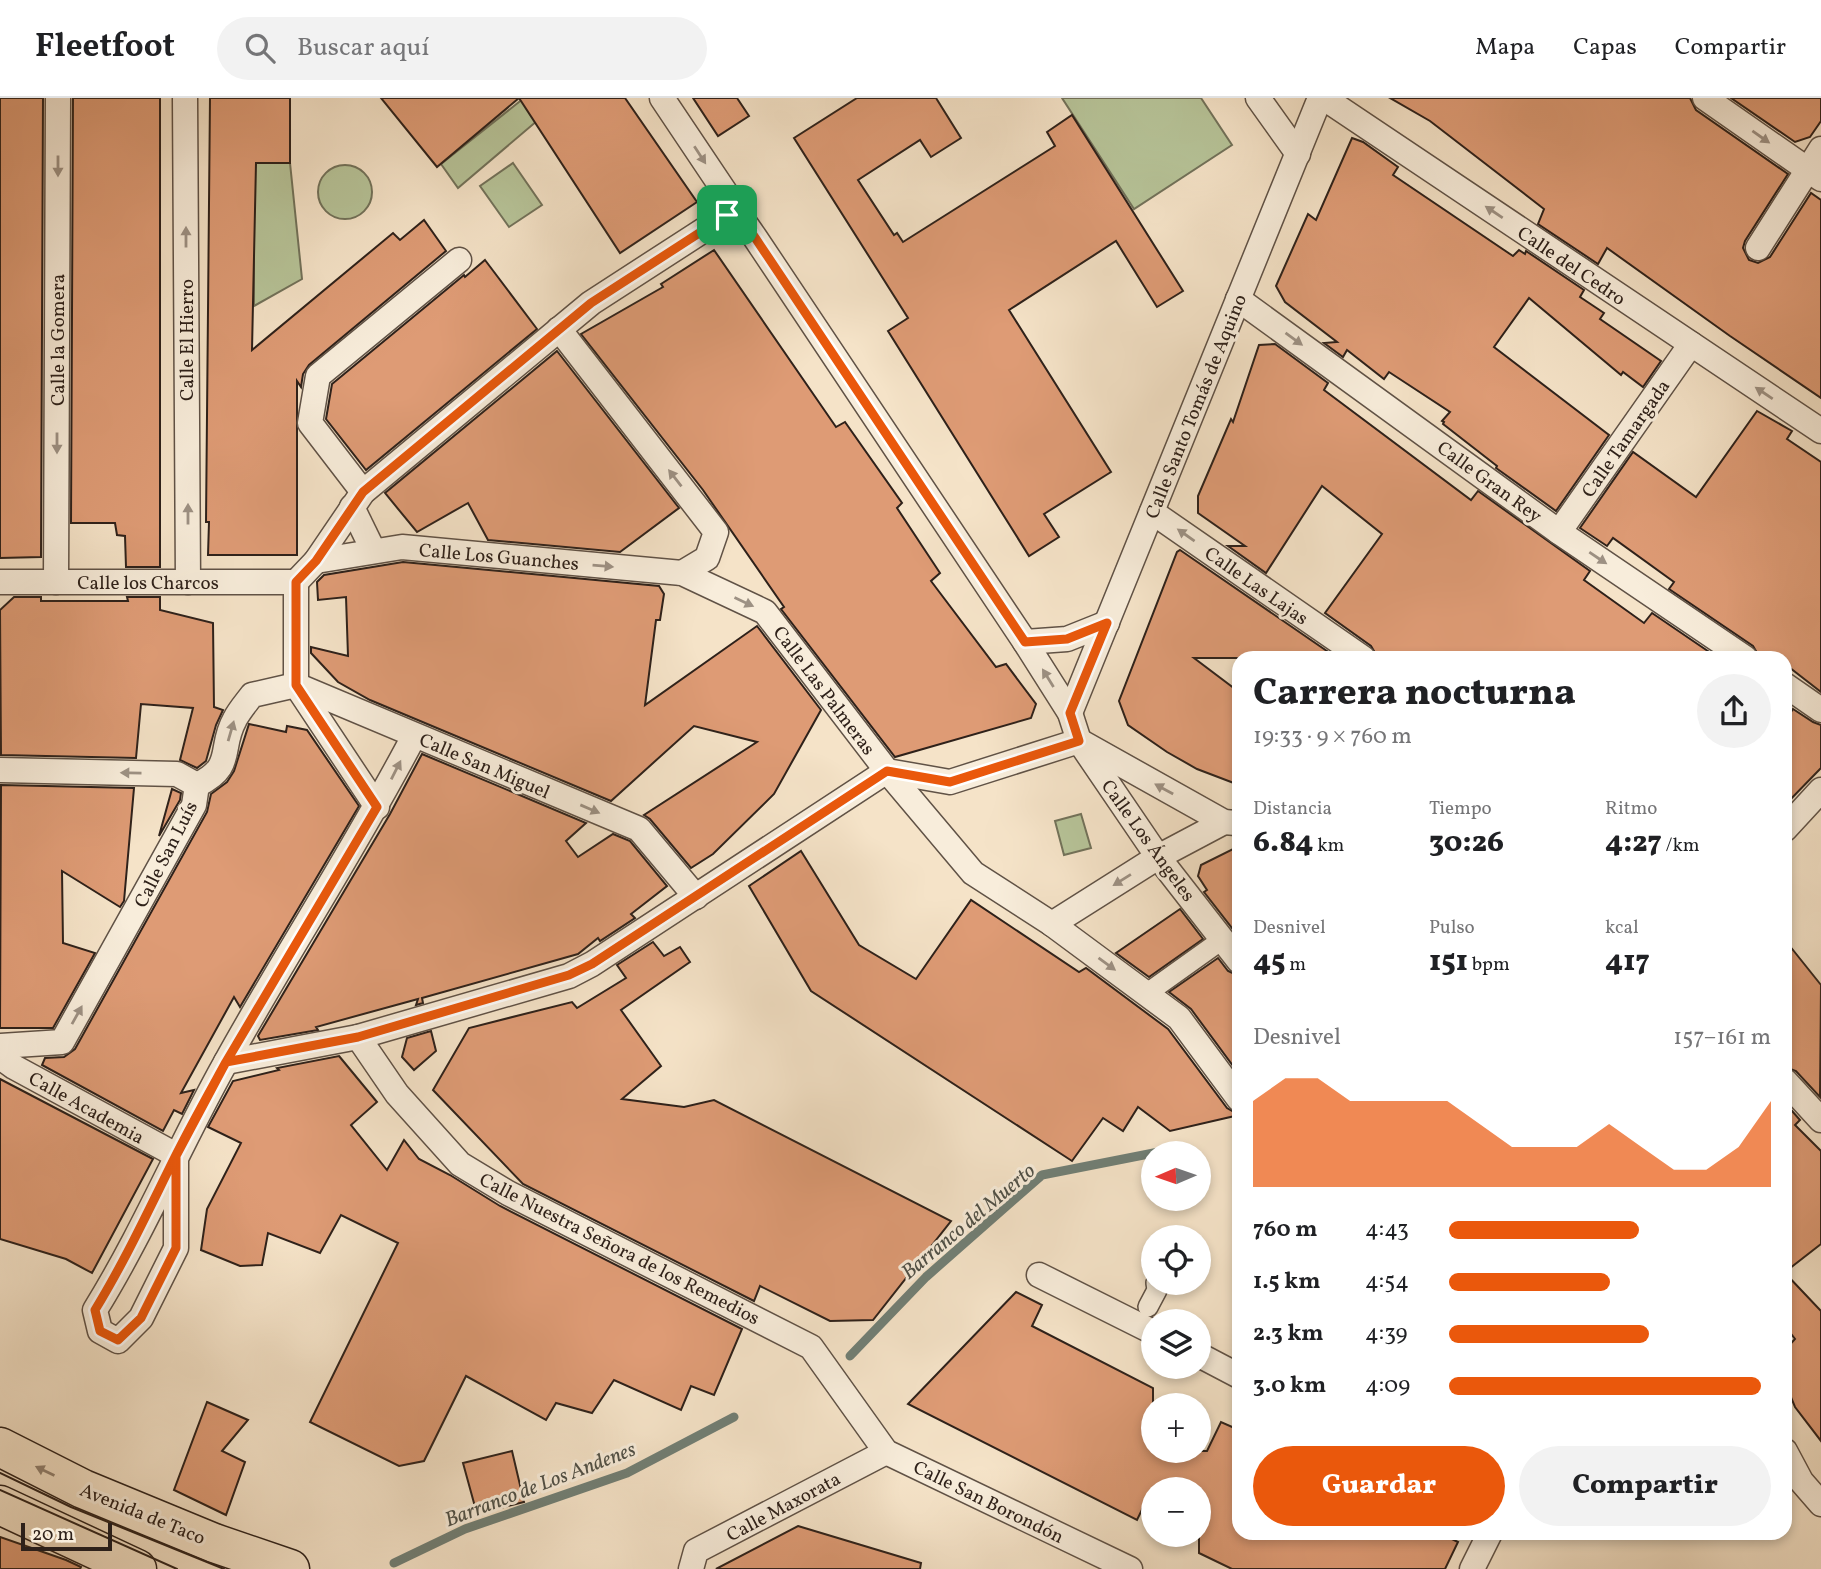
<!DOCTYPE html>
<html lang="es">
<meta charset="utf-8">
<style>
:root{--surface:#fff;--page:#f2f2f2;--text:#202124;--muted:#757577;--line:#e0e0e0;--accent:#ea580c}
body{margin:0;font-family:Vollkorn,serif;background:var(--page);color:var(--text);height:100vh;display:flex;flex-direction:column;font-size:26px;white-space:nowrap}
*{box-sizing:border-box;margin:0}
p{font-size:23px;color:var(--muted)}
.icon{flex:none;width:38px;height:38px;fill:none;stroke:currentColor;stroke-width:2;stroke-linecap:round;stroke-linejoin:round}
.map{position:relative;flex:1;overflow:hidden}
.drawer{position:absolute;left:1232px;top:553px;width:560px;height:889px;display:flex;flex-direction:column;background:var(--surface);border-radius:21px;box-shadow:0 4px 10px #0003}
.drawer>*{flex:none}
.needle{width:46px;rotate:268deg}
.buttons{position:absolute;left:1141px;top:1043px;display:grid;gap:14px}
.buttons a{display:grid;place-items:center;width:70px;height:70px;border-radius:50%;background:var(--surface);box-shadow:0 4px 10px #0003;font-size:35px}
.scale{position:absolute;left:21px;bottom:18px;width:91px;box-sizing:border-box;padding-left:7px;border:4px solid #2e211a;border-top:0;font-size:19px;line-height:24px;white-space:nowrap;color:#2e211a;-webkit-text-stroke:5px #f8eddb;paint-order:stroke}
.pin{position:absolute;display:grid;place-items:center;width:60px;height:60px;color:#fff;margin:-30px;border-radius:14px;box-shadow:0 4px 10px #0006}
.round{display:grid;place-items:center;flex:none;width:74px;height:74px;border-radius:37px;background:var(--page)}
.summary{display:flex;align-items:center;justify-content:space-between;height:119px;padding:0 21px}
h1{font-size:38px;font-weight:800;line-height:52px}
.metrics{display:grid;grid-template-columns:repeat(3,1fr);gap:10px;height:119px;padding:7px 21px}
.metrics div{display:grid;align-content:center}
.metrics b{font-size:30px;font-weight:800}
.metrics small{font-size:19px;font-weight:400}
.metrics p{font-size:19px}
.chart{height:196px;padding:14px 21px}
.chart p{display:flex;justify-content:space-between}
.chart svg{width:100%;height:126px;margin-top:7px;fill:var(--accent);opacity:.7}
.action{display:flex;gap:14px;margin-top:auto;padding:14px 21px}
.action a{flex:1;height:80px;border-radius:42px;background:var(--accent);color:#fff;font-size:28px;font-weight:800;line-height:80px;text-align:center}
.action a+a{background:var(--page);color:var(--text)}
ul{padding:0 21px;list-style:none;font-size:23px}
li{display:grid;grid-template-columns:112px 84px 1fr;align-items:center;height:52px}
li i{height:18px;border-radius:9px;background:var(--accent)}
header{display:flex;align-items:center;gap:42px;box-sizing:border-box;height:98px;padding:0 35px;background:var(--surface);border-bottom:2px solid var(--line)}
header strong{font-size:33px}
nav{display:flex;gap:38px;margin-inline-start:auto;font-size:24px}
.search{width:490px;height:63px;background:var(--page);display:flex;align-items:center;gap:18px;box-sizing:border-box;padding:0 24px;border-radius:38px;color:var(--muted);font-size:26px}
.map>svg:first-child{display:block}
.green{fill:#b7c499;stroke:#72725a;stroke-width:2}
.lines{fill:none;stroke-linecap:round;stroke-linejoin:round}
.stream{stroke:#717f75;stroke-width:9}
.building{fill:#de9b75;stroke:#2e211a;stroke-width:2}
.pedestrian-casing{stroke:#605246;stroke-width:22}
.minor-casing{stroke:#605246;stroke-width:27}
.primary-casing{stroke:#2e211a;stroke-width:41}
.pedestrian{stroke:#f8eddb;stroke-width:19}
.minor{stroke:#f8eddb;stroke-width:24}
.primary{stroke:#f5e3c8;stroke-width:38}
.tram{stroke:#2e211a;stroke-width:2}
.oneway{fill:#9d9184}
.oneway2{fill:#928271}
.route-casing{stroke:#fff;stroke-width:14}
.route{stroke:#ea580c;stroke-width:9}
.labels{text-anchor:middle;stroke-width:6;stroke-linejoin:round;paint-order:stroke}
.street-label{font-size:19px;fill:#2e211a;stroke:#f8eddb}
.water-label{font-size:21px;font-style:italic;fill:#4f5047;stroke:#f8eddb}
</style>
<header>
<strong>Fleetfoot</strong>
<div class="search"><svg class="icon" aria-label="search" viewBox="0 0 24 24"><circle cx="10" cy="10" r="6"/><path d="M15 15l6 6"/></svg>Buscar aquí</div>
<nav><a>Mapa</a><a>Capas</a><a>Compartir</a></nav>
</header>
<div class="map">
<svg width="1821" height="1471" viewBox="0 0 1821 1471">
<rect width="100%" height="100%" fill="#f5e3c8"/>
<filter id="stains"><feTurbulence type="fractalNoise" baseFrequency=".00286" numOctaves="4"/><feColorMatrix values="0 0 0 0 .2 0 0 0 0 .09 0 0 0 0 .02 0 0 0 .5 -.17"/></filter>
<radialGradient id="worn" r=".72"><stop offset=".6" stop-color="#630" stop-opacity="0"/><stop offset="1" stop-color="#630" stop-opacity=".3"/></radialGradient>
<g class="green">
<path d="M 524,0 L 564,0 L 458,90 L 441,66 Z"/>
<path d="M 1062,0 L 1201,0 L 1232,47 L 1134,111 Z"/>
<path d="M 254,65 L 290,65 L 302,181 L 254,208 Z"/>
<path d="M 513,65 L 542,107 L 509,129 L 480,88 Z"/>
<circle cx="345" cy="94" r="27"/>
<path d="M 1081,716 L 1091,750 L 1064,757 L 1055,723 Z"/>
</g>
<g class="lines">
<g class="stream">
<path d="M 850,1258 L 926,1179 L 1042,1077 L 1174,1051"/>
<path d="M 394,1465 L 465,1431 L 627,1375 L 734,1319"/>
</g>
</g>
<g class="building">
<path d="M 0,0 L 43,0 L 41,459 L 0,460 Z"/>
<path d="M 73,0 L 160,0 L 160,469 L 126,469 L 125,438 L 117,437 L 115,425 L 71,425 Z"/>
<path d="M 210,0 L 290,0 L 290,65 L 256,65 L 252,252 L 393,135 L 400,142 L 424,122 L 446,153 L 309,267 L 303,276 L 301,289 L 297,283 L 297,457 L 208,457 L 209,424 L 206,424 Z"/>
<path d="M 381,0 L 625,0 L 697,104 L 620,155 L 519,0 L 437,69 Z"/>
<path d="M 693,0 L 737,0 L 749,18 L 718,38 Z"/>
<path d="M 857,0 L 936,0 L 961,40 L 931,59 L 920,42 L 858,82 L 894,137 L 897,135 L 903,144 L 1055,48 L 1047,34 L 1072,17 L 1183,193 L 1157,209 L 1116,143 L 1009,212 L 1111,374 L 1044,416 L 1059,439 L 1029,458 L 888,233 L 908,220 L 794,40 Z"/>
<path d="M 1390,0 L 1690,0 L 1696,12 L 1788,76 L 1745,143 L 1743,150 L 1749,162 L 1758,165 L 1770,159 L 1811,95 L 1821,102 L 1821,300 L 1730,238 L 1607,150 L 1598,166 L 1538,126 L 1544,111 L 1430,23 Z"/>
<path d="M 1731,0 L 1821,0 L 1821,23 L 1810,39 L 1795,44 Z"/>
<path d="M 1352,40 L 1363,44 L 1398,69 L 1393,77 L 1513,158 L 1519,152 L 1525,156 L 1526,153 L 1584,192 L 1580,199 L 1604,215 L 1600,221 L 1661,263 L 1643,289 L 1623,274 L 1621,277 L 1529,200 L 1494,249 L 1609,337 L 1556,413 L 1496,370 L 1497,368 L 1443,326 L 1444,324 L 1442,323 L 1450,314 L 1389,274 L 1384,281 L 1347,252 L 1343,259 L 1324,245 L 1337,244 L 1285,204 L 1276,188 L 1308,116 L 1316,122 Z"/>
<path d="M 714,152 L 836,329 L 845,324 L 902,405 L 897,410 L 940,475 L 931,483 L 996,569 L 1006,566 L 1036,606 L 1031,620 L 895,659 L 781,511 L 784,509 L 703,392 L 581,236 L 663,189 L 661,186 Z"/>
<path d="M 485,162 L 537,231 L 366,372 L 326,321 L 332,286 L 464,177 L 465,179 Z"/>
<path d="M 1275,246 L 1328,285 L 1324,292 L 1471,402 L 1478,393 L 1590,473 L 1584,482 L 1644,525 L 1652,515 L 1718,560 L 1378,560 L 1371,548 L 1325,515 L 1382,436 L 1322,388 L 1266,475 L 1228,448 L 1245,448 L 1198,415 L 1198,398 L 1231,321 L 1233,324 L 1259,247 Z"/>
<path d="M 557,253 L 679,410 L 620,454 L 488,442 L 468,405 L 417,434 L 385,395 Z"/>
<path d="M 1757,313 L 1792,333 L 1787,341 L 1821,364 L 1821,594 L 1785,566 L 1785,560 L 1760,560 L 1753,548 L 1669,491 L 1674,484 L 1613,440 L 1607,448 L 1580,430 L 1633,354 L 1696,399 Z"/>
<path d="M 1180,452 L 1337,560 L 1194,560 L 1239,594 L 1239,687 L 1197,671 L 1167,654 L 1128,627 L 1119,603 L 1177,454 Z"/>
<path d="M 403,464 L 659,488 L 664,496 L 660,522 L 656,522 L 645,607 L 757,528 L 821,612 L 774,696 L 713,756 L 691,770 L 650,721 L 644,717 L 757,644 L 694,628 L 611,703 L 370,602 L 338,584 L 311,555 L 311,549 L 348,558 L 346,499 L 318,502 L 317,484 L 324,477 Z"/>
<path d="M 14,499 L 41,499 L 41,503 L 128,503 L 127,499 L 160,499 L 160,512 L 213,525 L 214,609 L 223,612 L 216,627 L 206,663 L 197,670 L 180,662 L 193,610 L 141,606 L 136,660 L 1,657 L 0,512 Z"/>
<path d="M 1793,611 L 1813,624 L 1821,627 L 1821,670 L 1785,707 L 1785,623 Z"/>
<path d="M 249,626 L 286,634 L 287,628 L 307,632 L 359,708 L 240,909 L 234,899 L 181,995 L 194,992 L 182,1016 L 174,1012 L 163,1033 L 42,967 L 45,960 L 64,959 L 75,951 L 207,714 L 211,696 L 227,684 L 234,673 Z"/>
<path d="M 422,656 L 586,725 L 566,743 L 578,759 L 613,736 L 630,743 L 667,788 L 631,816 L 635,820 L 600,843 L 598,840 L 578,856 L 422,900 L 423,905 L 416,907 L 418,901 L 316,929 L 318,932 L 260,942 L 258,938 L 390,716 Z"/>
<path d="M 1,687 L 134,690 L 124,803 L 120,809 L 62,773 L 63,845 L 95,855 L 53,930 L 0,930 Z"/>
<path d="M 172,691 L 181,695 L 180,702 L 159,738 Z"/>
<path d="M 1239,748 L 1239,839 L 1204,794 L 1207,792 L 1198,778 L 1201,767 Z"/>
<path d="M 801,753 L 859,847 L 916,881 L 971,802 L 1079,874 L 1086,870 L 1168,931 L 1227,1010 L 1239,1017 L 1170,1033 L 1138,1009 L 1123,1033 L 1103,1020 L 1072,1063 L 811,893 L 749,788 Z"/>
<path d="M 1180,811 L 1203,841 L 1149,879 L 1116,855 Z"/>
<path d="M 1785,842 L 1821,887 L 1820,999 L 1796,973 L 1785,969 Z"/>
<path d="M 653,844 L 664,858 L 680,849 L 690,864 L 621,912 L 661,968 L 622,1001 L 684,1009 L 714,1002 L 951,1123 L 873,1222 L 830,1223 L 760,1188 L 754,1203 L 523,1086 L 433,992 L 469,930 L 572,904 L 577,910 L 626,880 L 617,867 Z"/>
<path d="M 1218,860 L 1228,873 L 1239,878 L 1239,976 L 1191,911 L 1169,894 Z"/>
<path d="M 431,933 L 436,953 L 414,972 L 402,959 L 407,940 Z"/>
<path d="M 339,958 L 377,1004 L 351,1027 L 387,1072 L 404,1042 L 419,1061 L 450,1077 L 500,1108 L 742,1231 L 714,1297 L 691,1288 L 681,1312 L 614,1282 L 592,1315 L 556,1305 L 546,1322 L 466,1278 L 424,1363 L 399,1368 L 310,1324 L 398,1145 L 341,1117 L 320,1155 L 268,1135 L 262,1167 L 240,1168 L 201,1152 L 207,1111 L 241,1045 L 208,1029 L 233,983 L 279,972 L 277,970 Z"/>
<path d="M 0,981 L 153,1061 L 92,1175 L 66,1161 L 0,1141 Z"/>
<path d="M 1785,1005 L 1800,1022 L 1795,1027 L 1821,1053 L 1821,1146 L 1785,1174 Z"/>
<path d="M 1785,1175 L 1821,1213 L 1821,1343 L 1795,1309 L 1785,1285 L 1785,1252 L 1795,1241 L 1785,1228 Z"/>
<path d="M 1016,1194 L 1042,1207 L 1032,1228 L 1153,1290 L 1153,1353 L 1207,1353 L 1221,1324 L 1239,1332 L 1239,1435 L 1440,1435 L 1458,1444 L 1445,1471 L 1232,1471 L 1199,1455 L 1199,1391 L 1152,1391 L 1137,1422 L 908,1306 Z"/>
<path d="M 207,1304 L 248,1322 L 222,1353 L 245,1364 L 226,1417 L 174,1392 Z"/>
<path d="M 512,1353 L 524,1404 L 477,1416 L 463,1365 Z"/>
<path d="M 798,1428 L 921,1465 L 920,1471 L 716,1471 Z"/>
<path d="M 0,1439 L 66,1462 L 81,1469 L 80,1471 L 0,1471 Z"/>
</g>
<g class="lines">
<g class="pedestrian-casing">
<g id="pedestrian">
<path d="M 1146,896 L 1223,841"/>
<path d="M 1153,1164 L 1153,1167"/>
<path d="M 1148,1209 L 1157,1192 L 1156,1185"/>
</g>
</g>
<g class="minor-casing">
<g id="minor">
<path d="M 185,0 L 188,484"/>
<path d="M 662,0 L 731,103 L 727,117"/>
<path d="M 1258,0 L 1298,56"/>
<path d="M 1324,0 L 1821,333"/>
<path d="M 1705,0 L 1821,81"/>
<path d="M 727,117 L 740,118 L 756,141 L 1025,544 L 1070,615 L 1079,643 L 1158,759 L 1239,863"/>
<path d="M 1758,150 L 1821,51"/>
<path d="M 1238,201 L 1559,434 L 1745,560"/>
<path d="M 559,231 L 716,434 L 707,460 L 682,475"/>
<path d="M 363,394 L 310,325 L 318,278 L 459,162"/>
<path d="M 352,409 L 373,452"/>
<path d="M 1152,414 L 1363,560"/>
<path d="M 1559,434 L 1691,246"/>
<path d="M 316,463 L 402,449 L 682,475 L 765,514 L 887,673 L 973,775 L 1052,826 L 1179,920 L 1239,1001"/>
<path d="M 0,484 L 296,484"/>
<path d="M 56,484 L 58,0"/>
<path d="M 296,484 L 316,463 L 363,394 L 591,205 L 727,117"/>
<path d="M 1025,544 L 1067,541 L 1107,525"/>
<path d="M 296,587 L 639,731 L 696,799"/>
<path d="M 296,587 L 377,709"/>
<path d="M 296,587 L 296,484"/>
<path d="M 1785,587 L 1821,612"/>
<path d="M 1070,615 L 1320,0"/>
<path d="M 1083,645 L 1224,724 L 1236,725"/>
<path d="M 0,672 L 177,676 L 197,687"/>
<path d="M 887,673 L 950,684 L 1079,643"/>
<path d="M 197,687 C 236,668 218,651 235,621 C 239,613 246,605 252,597 L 296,587"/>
<path d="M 1785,731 L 1821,692"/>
<path d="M 1052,826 L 1158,759 L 1224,724"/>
<path d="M 358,939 L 397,996 L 460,1066 L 508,1095 L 811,1249 L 886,1354 L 1130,1471"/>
<path d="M 0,948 L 62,944 L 194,707 L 197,687"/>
<path d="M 0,959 L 14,969 L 176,1057"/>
<path d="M 226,964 L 358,939 L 569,878 L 592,866 L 887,673"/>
<path d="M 1785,983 L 1821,1022"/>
<path d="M 176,1057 L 176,1150 L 141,1220 L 118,1243 L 100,1233 L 95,1212 C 144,1133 180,1046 226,964 C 287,854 356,749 414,638"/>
<path d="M 1039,1177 L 1153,1234"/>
<path d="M 1199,1257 L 1239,1278"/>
<path d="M 1785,1353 L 1801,1383 L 1821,1406"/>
<path d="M 691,1471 L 696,1453 L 886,1354"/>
<path d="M 1472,1471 L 1490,1435"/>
</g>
</g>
<g class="primary-casing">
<g id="primary">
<path d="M 0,1349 L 83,1391 L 214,1445 L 290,1471"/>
<path d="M 0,1407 L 137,1471"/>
</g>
</g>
<use href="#pedestrian" class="pedestrian"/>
<use href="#minor" class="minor"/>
<use href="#primary" class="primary"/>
<g class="tram">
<path d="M 0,1375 L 71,1409 L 224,1471"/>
<path d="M 0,1392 L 177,1471"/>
</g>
</g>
<defs><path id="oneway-solid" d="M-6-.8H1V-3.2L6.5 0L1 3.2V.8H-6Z" transform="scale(1.75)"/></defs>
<g class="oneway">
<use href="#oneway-solid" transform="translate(1761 39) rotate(35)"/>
<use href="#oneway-solid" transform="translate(700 57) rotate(57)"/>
<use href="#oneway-solid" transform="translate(58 68) rotate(90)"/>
<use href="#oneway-solid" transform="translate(1494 114) rotate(-146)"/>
<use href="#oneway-solid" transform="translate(186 139) rotate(-90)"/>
<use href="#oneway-solid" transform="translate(1294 241) rotate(36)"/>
<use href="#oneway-solid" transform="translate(1764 295) rotate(-146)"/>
<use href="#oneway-solid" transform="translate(57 345) rotate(90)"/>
<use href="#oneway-solid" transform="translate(675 380) rotate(-128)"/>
<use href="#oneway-solid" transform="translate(188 416) rotate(-90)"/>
<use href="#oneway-solid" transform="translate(1186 437) rotate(-145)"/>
<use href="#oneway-solid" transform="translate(1598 460) rotate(34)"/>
<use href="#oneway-solid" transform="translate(603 468) rotate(5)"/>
<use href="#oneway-solid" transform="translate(744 504) rotate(25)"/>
<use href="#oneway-solid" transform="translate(1048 580) rotate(-122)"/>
<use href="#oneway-solid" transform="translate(231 633) rotate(-74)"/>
<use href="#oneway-solid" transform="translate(396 672) rotate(-63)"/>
<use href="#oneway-solid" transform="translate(131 675) rotate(-179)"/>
<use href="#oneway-solid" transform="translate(1164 691) rotate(-151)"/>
<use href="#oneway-solid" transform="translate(590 711) rotate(23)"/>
<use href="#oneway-solid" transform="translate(1122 782) rotate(148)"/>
<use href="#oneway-solid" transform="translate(1107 866) rotate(36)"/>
<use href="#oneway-solid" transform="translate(77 917) rotate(-61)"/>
</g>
<use class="oneway2" href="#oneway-solid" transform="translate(45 1373) rotate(-154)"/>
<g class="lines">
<g class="route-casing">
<path id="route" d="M 727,117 L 591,205 L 363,394 L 316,463 L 296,484 L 296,587 L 377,709 L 226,964 L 176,1058 L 176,1150 L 141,1220 L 118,1242 L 100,1233 L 95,1212 C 125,1163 149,1111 175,1059 C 191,1027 209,995 226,964 L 358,939 L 569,877 L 592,866 L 887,673 L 950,684 L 1079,643 L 1070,615 L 1107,525 L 1067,541 L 1025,544 L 756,141 L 740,118 L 727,117"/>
</g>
<use href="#route" class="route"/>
</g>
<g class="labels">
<g class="street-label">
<text transform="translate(1572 167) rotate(34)" y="7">Calle del Cedro</text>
<text transform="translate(57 242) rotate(-90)" y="7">Calle la Gomera</text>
<text transform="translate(186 242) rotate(-90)" y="7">Calle El Hierro</text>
<text transform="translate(1195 308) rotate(-68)" y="7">Calle Santo Tomás de Aquino</text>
<text transform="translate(1625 340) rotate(-55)" y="7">Calle Tamargada</text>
<text transform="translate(1490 383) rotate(36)" y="7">Calle Gran Rey</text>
<text transform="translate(499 458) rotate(5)" y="7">Calle Los Guanches</text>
<text x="148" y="491">Calle los Charcos</text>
<text transform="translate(1257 487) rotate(35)" y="7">Calle Las Lajas</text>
<text transform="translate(825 592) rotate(53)" y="7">Calle Las Palmeras</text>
<text transform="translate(485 667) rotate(23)" y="7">Calle San Miguel</text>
<text transform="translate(1149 742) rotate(54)" y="7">Calle Los Ángeles</text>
<text transform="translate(165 756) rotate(-63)" y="7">Calle San Luís</text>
<text transform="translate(87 1009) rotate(29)" y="7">Calle Academia</text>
<text transform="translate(620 1150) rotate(27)" y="7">Calle Nuestra Señora de los Remedios</text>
<text transform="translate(989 1403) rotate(26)" y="7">Calle San Borondón</text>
<text transform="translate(783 1408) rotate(-28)" y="7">Calle Maxorata</text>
<text transform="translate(143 1415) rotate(22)" y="7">Avenida de Taco</text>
</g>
<g class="water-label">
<text transform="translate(968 1123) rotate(-40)" y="7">Barranco del Muerto</text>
<text transform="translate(540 1386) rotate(-21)" y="7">Barranco de Los Andenes</text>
</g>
</g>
<rect width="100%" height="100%" filter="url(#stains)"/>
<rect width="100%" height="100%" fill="url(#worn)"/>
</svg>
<div class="buttons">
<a><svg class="needle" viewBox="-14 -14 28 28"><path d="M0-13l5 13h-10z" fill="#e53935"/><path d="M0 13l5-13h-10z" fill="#757577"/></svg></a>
<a><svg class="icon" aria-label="locate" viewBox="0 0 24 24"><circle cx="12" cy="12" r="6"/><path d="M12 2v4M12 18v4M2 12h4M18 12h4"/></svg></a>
<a><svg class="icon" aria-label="layers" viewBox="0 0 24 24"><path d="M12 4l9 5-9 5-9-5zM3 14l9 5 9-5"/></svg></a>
<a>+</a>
<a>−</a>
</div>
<div class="scale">20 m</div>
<div class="pin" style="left:727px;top:117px;background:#1e9e55"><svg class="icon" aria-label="arrive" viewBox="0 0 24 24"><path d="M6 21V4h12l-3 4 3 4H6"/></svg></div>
<section class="drawer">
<div class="summary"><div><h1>Carrera nocturna</h1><p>19:33 · 9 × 760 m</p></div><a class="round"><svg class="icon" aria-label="share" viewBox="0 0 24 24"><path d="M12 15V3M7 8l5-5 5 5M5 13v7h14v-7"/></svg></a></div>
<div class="metrics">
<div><p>Distancia</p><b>6.84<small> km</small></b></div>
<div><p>Tiempo</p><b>30:26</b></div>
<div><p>Ritmo</p><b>4:27<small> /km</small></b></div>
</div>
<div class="metrics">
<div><p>Desnivel</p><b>45<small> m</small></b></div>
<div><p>Pulso</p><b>151<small> bpm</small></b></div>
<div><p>kcal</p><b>417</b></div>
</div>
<div class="chart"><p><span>Desnivel</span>157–161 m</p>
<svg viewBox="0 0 160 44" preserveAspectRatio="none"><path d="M0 44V14L10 6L20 6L30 14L40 14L50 14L60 14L70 22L80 30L90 30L100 30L110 22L120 30L130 38L140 38L150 30L160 14V44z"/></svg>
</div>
<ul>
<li><b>760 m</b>4:43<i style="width:59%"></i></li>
<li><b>1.5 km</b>4:54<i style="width:50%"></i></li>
<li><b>2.3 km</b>4:39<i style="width:62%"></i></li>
<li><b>3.0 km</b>4:09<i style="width:97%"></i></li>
</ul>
<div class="action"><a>Guardar</a><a>Compartir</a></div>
</section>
</div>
